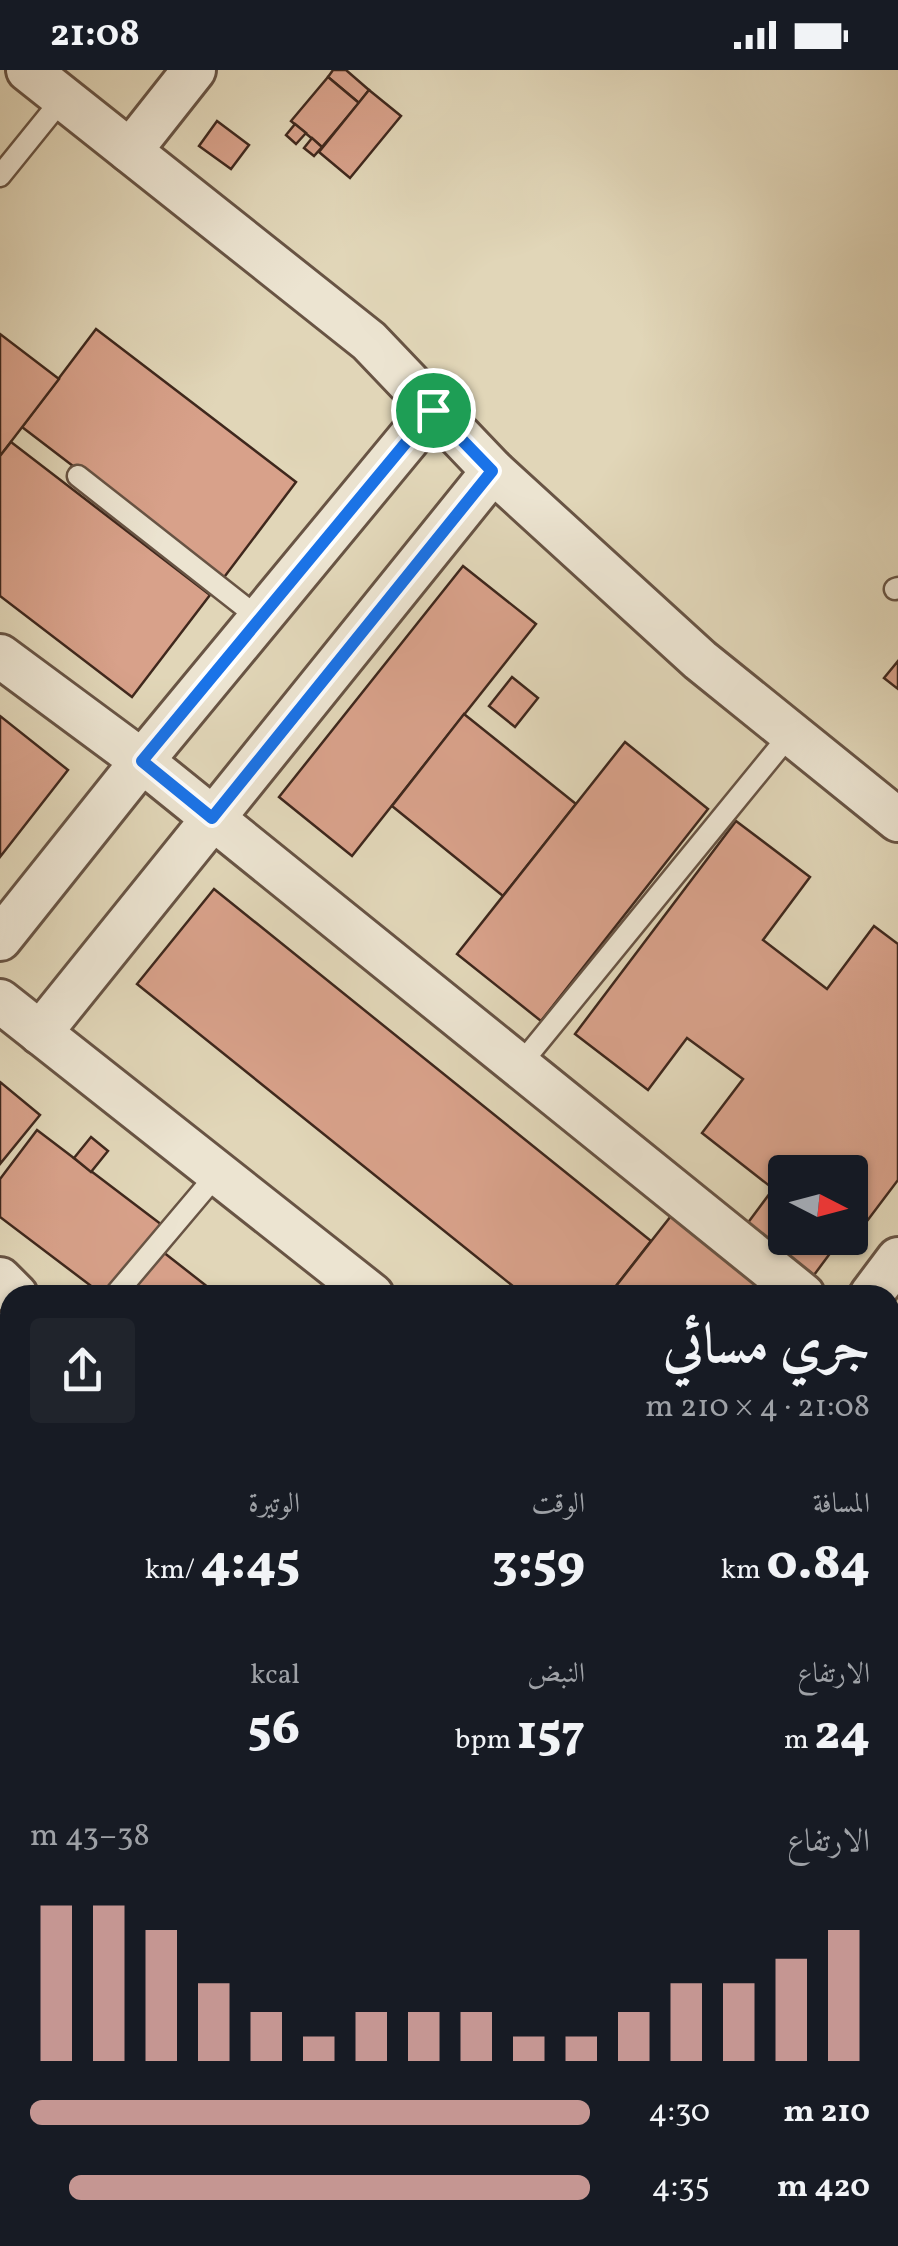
<!DOCTYPE html>
<html lang="ar">
<meta charset="utf-8">
<style>
:root{--surface:#171b24;--page:#20242c;--text:#f1f3f6;--muted:#9ea1a6;--accent:#c59692}
body{margin:0;font-family:Vollkorn,Amiri,serif;background:var(--page);color:var(--text);direction:rtl;height:100vh;display:flex;flex-direction:column;font-size:38px;white-space:nowrap}
*{box-sizing:border-box;margin:0}
p{font-size:32px;color:var(--muted)}
.icon{flex:none;width:55px;height:55px;fill:none;stroke:currentColor;stroke-width:2;stroke-linecap:round;stroke-linejoin:round}
.map{position:relative;flex:1;overflow:hidden;direction:ltr}
.panel{position:absolute;left:0px;top:1215px;width:900px;height:962px;display:flex;flex-direction:column;background:var(--surface);border-radius:30px 30px 0 0;box-shadow:0 2px 8px #0004;direction:rtl}
.panel>*{flex:none}
.needle{width:65px;rotate:96deg}
.tools{position:absolute;left:768px;top:1085px;display:grid;gap:20px}
.tools a{display:grid;place-items:center;width:100px;height:100px;border-radius:10px;background:var(--surface);box-shadow:0 2px 8px #0004;font-size:50px}
.pin{position:absolute;display:grid;place-items:center;width:85px;height:85px;color:#fff;margin:-42px;border:5px solid #fff;border-radius:50%;box-shadow:0 2px 10px #0007}
.round{display:grid;place-items:center;flex:none;width:105px;height:105px;border-radius:10px;background:var(--page)}
.summary{display:flex;align-items:center;justify-content:space-between;height:170px;padding:0 30px}
h1{font-size:55px;font-weight:800;line-height:75px}
.metrics{display:grid;grid-template-columns:repeat(3,1fr);gap:15px;height:170px;padding:10px 30px}
.metrics div{display:grid;align-content:center}
.metrics b{font-size:50px;font-weight:800}
.metrics small{font-size:28px;font-weight:400}
.metrics p{font-size:28px}
.chart{height:280px;padding:20px 30px}
.chart p{display:flex;justify-content:space-between}
.chart svg{width:100%;height:180px;margin-top:10px;stroke:var(--accent);stroke-width:6}
ul{padding:0 30px;list-style:none;font-size:32px}
li{display:grid;grid-template-columns:160px 120px 1fr;align-items:center;height:75px}
li i{height:25px;border-radius:12px;background:var(--accent)}
.status{display:flex;justify-content:space-between;align-items:center;height:70px;padding:0 50px;background:var(--surface);direction:ltr}
.status svg{height:28px;fill:currentColor}
.map>svg:first-child{display:block}
.building{fill:#d8a18a;stroke:#3f281d;stroke-width:2.5}
.lines{fill:none;stroke-linecap:round;stroke-linejoin:round}
.service-casing{stroke:#685444;stroke-width:25}
.minor-casing{stroke:#685444;stroke-width:48}
.service{stroke:#ece4d1;stroke-width:20}
.minor{stroke:#ece4d1;stroke-width:42}
.route-casing{stroke:#fff;stroke-width:20}
.route{stroke:#1a73e8;stroke-width:12}
</style>
<div class="status"><b>21:08</b><svg viewBox="0 0 49 12"><path d="M0 12V9h3v3zM5 12V6h3v6zM10 12V3h3v9zM15 12V0h3v12zM26 1h20v11H26zM47 4h2v5h-2z"/></svg></div>
<div class="map">
<svg width="898" height="2176" viewBox="0 0 898 2176">
<rect width="100%" height="100%" fill="#e1d6b8"/>
<filter id="stains"><feTurbulence type="fractalNoise" baseFrequency=".002" numOctaves="4"/><feColorMatrix values="0 0 0 0 .2 0 0 0 0 .09 0 0 0 0 .02 0 0 0 .5 -.17"/></filter>
<radialGradient id="worn" r=".72"><stop offset=".6" stop-color="#630" stop-opacity="0"/><stop offset="1" stop-color="#630" stop-opacity=".3"/></radialGradient>
<g class="building">
<path d="M 333,0 L 346,0 L 369,20 L 359,33 L 328,7 Z"/>
<path d="M 328,7 L 359,33 L 322,77 L 291,51 Z"/>
<path d="M 369,20 L 401,46 L 350,108 L 319,82 Z"/>
<path d="M 217,51 L 249,75 L 231,99 L 199,76 Z"/>
<path d="M 295,54 L 306,63 L 296,74 L 286,65 Z"/>
<path d="M 312,68 L 322,77 L 314,86 L 304,78 Z"/>
<path d="M 96,259 L 296,412 L 222,510 L 22,357 Z"/>
<path d="M 0,264 L 59,309 L 0,386 Z"/>
<path d="M 11,372 L 210,525 L 132,627 L 0,526 L 0,386 Z"/>
<path d="M 463,496 L 536,554 L 352,786 L 279,727 Z"/>
<path d="M 898,591 L 898,619 L 884,608 Z"/>
<path d="M 512,607 L 538,628 L 515,657 L 489,636 Z"/>
<path d="M 464,644 L 576,734 L 503,826 L 392,736 Z"/>
<path d="M 0,646 L 68,700 L 0,787 Z"/>
<path d="M 625,672 L 708,739 L 541,951 L 457,884 Z"/>
<path d="M 736,751 L 810,807 L 763,870 L 827,919 L 874,856 L 898,874 L 898,1110 L 849,1175 L 836,1168 L 850,1168 L 850,1102 L 785,1102 L 785,1128 L 702,1063 L 743,1009 L 687,968 L 648,1020 L 575,964 Z"/>
<path d="M 214,819 L 651,1171 L 609,1225 L 524,1225 L 137,914 Z"/>
<path d="M 0,1012 L 40,1045 L 0,1094 Z"/>
<path d="M 37,1060 L 162,1155 L 109,1225 L 103,1225 L 0,1147 L 0,1109 Z"/>
<path d="M 91,1067 L 108,1081 L 91,1102 L 74,1088 Z"/>
<path d="M 773,1119 L 785,1128 L 785,1168 L 836,1168 L 840,1170 L 814,1205 L 747,1154 Z"/>
<path d="M 678,1137 L 770,1211 L 759,1225 L 609,1225 Z"/>
<path d="M 158,1178 L 218,1225 L 121,1225 Z"/>
<path d="M 890,1345 L 898,1351 L 898,1518 L 890,1512 Z"/>
<path d="M 10,1367 L 10,1487 L 0,1479 L 0,1380 Z"/>
<path d="M 890,1708 L 898,1714 L 898,1764 L 890,1774 Z"/>
<path d="M 10,1757 L 10,1785 L 0,1777 L 0,1770 Z"/>
<path d="M 898,1781 L 898,1838 L 890,1832 L 890,1791 Z"/>
<path d="M 890,1841 L 898,1847 L 898,1930 L 890,1924 Z"/>
<path d="M 0,1867 L 10,1875 L 10,1953 L 0,1966 Z"/>
<path d="M 10,2126 L 10,2168 L 130,2168 L 123,2176 L 0,2176 L 0,2139 Z"/>
<path d="M 164,2168 L 322,2168 L 315,2176 L 157,2176 Z"/>
<path d="M 501,2168 L 614,2168 L 607,2176 L 511,2176 Z"/>
<path d="M 653,2168 L 800,2168 L 793,2176 L 647,2176 Z"/>
</g>
<g class="lines">
<g class="service-casing">
<g id="service">
<path d="M 0,106 L 63,28"/>
<path d="M 78,406 L 260,549"/>
<path d="M 895,519 L 898,518"/>
<path d="M 519,996 L 791,663"/>
<path d="M 115,1225 L 218,1103"/>
<path d="M 0,1253 L 10,1261"/>
<path d="M 890,1784 L 898,1773"/>
</g>
</g>
<g class="minor-casing">
<g id="minor">
<path d="M 28,0 L 369,271 L 493,401 L 700,590 L 898,750"/>
<path d="M 130,81 L 194,0"/>
<path d="M 0,586 L 142,691 L 803,1225"/>
<path d="M 0,869 L 142,691 L 433,339"/>
<path d="M 0,931 L 372,1225"/>
<path d="M 40,963 L 493,401"/>
<path d="M 0,1209 L 16,1225"/>
<path d="M 871,1225 L 898,1189"/>
<path d="M 890,1296 L 898,1302"/>
<path d="M 0,1321 L 10,1308"/>
<path d="M 0,1507 L 10,1515"/>
<path d="M 890,1640 L 898,1646"/>
<path d="M 0,1687 L 10,1675"/>
<path d="M 0,1819 L 10,1827"/>
<path d="M 890,1987 L 898,1993"/>
<path d="M 0,2050 L 10,2038"/>
<path d="M 890,2138 L 898,2127"/>
<path d="M 452,2168 L 463,2176"/>
<path d="M 145,2176 L 152,2168"/>
<path d="M 386,2176 L 392,2168"/>
<path d="M 630,2176 L 636,2168"/>
<path d="M 860,2176 L 867,2168"/>
</g>
</g>
<use href="#service" class="service"/>
<use href="#minor" class="minor"/>
</g>
<g class="lines">
<g class="route-casing">
<path id="route" d="M 433,340 L 492,401 L 212,748 L 142,691 Z"/>
</g>
<use href="#route" class="route"/>
</g>
<rect width="100%" height="100%" filter="url(#stains)"/>
<rect width="100%" height="100%" fill="url(#worn)"/>
</svg>
<div class="tools">
<a><svg class="needle" viewBox="-14 -14 28 28"><path d="M0-13l5 13h-10z" fill="#e53935"/><path d="M0 13l5-13h-10z" fill="#9ea1a6"/></svg></a>
</div>
<div class="pin" style="left:433px;top:340px;background:#1e9e55"><svg class="icon" aria-label="arrive" viewBox="0 0 24 24"><path d="M6 21V4h12l-3 4 3 4H6"/></svg></div>
<section class="panel">
<div class="summary"><div><h1>جري مسائي</h1><p>21:08 · 4 × 210 m</p></div><a class="round"><svg class="icon" aria-label="share" viewBox="0 0 24 24"><path d="M12 15V3M7 8l5-5 5 5M5 13v7h14v-7"/></svg></a></div>
<div class="metrics">
<div><p>المسافة</p><b>0.84<small> km</small></b></div>
<div><p>الوقت</p><b>3:59</b></div>
<div><p>الوتيرة</p><b>4:45<small> /km</small></b></div>
</div>
<div class="metrics">
<div><p>الارتفاع</p><b>24<small> m</small></b></div>
<div><p>النبض</p><b>157<small> bpm</small></b></div>
<div><p>kcal</p><b>56</b></div>
</div>
<div class="chart"><p><span>الارتفاع</span>38–43 m</p>
<svg viewBox="0 0 160 44" preserveAspectRatio="none"><path d="M5 44V6M15 44V6M25 44V12M35 44V25M45 44V32M55 44V38M65 44V32M75 44V32M85 44V32M95 44V38M105 44V38M115 44V32M125 44V25M135 44V25M145 44V19M155 44V12"/></svg>
</div>
<ul>
<li><b>210 m</b>4:30<i style="width:100%"></i></li>
<li><b>420 m</b>4:35<i style="width:93%"></i></li>
</ul>
</section>
</div>
